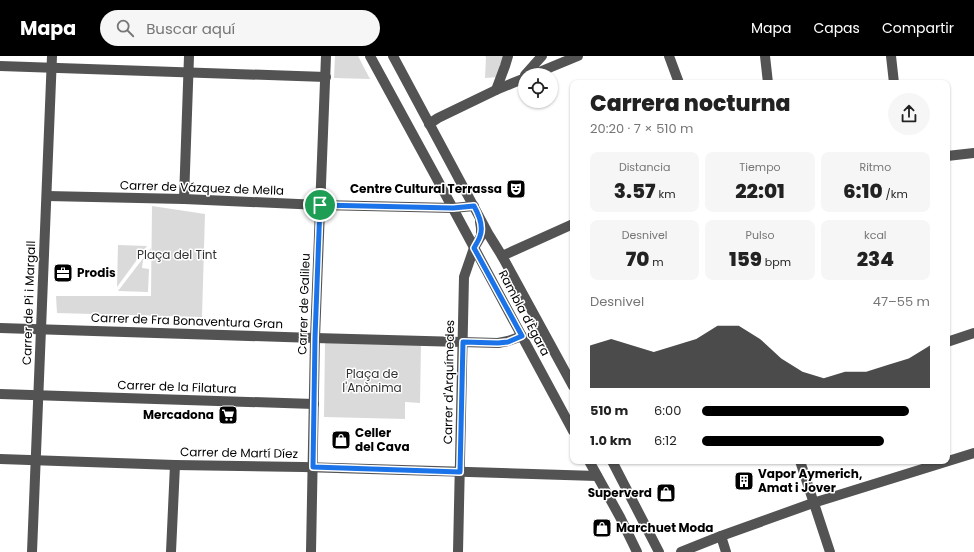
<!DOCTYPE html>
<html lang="es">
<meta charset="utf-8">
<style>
:root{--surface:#fff;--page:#f6f6f6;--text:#222;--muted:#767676;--accent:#000}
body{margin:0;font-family:Poppins,sans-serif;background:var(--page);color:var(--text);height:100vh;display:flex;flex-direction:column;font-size:15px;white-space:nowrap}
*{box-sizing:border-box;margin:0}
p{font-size:13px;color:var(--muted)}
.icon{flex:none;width:22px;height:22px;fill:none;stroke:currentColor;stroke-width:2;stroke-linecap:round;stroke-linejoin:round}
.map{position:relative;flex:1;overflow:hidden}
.details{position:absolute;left:570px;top:24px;width:380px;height:384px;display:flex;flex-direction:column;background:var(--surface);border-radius:8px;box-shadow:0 1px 3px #0004}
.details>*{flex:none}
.fabs{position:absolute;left:518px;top:12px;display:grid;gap:8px}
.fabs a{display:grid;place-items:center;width:40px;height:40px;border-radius:50%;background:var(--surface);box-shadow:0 1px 3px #0004;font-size:20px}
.pin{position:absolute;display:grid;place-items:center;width:34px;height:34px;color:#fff;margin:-17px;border:2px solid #fff;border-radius:50%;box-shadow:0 1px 4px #0007}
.round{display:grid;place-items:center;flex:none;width:42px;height:42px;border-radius:21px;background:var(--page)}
.summary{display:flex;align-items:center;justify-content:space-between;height:68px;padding:0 20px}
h1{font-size:22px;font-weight:800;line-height:30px}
.metrics{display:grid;grid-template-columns:repeat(3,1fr);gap:6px;height:68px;padding:4px 20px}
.metrics div{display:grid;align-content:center;border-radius:8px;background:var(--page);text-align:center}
.metrics b{font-size:20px;font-weight:800}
.metrics small{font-size:11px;font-weight:400}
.metrics p{font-size:11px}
.chart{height:112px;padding:8px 20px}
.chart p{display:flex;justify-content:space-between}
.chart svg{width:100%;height:72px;margin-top:4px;fill:var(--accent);opacity:.7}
ul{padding:0 20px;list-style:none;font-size:13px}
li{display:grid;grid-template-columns:64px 48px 1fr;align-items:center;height:30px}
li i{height:10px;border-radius:5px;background:var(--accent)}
header{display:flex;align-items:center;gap:24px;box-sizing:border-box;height:56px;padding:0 20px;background:var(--accent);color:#fff}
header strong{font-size:19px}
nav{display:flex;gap:22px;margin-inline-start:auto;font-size:14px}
.search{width:280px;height:36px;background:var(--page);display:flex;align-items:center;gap:10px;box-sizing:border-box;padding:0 14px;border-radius:22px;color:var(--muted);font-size:15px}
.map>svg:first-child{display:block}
.green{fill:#dadada}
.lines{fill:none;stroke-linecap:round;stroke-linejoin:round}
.minor{stroke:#535353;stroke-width:10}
.route-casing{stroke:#fff;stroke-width:8}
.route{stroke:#1a73e8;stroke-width:5}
.labels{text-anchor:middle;stroke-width:3;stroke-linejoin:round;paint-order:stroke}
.street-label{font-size:12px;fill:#000;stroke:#fff}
.poi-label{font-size:12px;font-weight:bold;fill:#000;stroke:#fff;text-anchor:start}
.park-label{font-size:12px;fill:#313131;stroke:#fff}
</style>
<header>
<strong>Mapa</strong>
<div class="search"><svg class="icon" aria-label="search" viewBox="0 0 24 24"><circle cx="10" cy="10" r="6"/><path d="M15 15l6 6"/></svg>Buscar aquí</div>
<nav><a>Mapa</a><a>Capas</a><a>Compartir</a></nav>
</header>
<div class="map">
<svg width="974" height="496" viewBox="0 0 974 496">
<rect width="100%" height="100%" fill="#fff"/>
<g class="green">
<path d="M 335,0 L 358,0 L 370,23 L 334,22 Z"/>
<path d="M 485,0 L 504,0 L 498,21 L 485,22 L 486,1 Z"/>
<path d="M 152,150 L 205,158 L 202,261 L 57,257 L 56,240 L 151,240 Z"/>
<path d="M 118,189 L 147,190 L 117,231 Z"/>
<path d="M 151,192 L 149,204 L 143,204 L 142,212 L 149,213 L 148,236 L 118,235 Z"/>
<path d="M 325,287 L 421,288 L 420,347 L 405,346 L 405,363 L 324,361 Z"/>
</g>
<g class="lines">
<g class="minor">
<path d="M 370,0 L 436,121 L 573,375"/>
<path d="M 393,0 L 489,179 L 502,200 L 573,330"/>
<path d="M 669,0 L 679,27"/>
<path d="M 765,0 L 768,27"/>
<path d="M 891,0 L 894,27"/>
<path d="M 0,10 L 326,21"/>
<path d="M 525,19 L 542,0"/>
<path d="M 532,19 L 578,0"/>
<path d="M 496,34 L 505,10 L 508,0"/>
<path d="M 429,68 L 438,62 L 496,34 L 525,22"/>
<path d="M 947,100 L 974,97"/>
<path d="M 47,140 L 184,143 L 320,149 L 453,152 L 474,150"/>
<path d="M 184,143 L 189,0"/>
<path d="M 502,200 L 573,168"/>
<path d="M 0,272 L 315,282 L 498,287 L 508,285 L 522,280"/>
<path d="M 947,286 L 974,277"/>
<path d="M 0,338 L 314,348"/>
<path d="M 0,403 L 175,409 L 303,411 L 597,420"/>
<path d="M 589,405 L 620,461 L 637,496"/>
<path d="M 612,405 L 659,496"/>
<path d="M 800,405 L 830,496"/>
<path d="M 721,480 L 726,496"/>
<path d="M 32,496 L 52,0"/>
<path d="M 171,496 L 175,409"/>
<path d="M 311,496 L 315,282 L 326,0"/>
<path d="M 458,496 L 464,221 L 474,192 L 481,180 L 481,172 L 480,166"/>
<path d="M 681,496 L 721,480 L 813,447 L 974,397"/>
</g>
</g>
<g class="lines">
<g class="route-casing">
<path id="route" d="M 320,149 L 453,152 L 474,150 C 479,159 484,170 480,180 C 479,184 476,188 474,192 L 522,280 L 508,286 L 498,287 L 463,286 L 460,416 L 313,411 L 315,282 Z"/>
</g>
<use href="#route" class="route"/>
</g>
<defs>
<g id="theatre-square" transform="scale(1)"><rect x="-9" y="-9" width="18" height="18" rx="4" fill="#000" stroke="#fff"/><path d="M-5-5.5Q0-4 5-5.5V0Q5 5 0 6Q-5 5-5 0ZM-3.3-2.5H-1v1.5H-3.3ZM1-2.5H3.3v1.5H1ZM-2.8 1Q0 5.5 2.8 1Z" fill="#fff"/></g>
<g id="office-square" transform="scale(1)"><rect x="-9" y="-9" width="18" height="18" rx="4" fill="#000" stroke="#fff"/><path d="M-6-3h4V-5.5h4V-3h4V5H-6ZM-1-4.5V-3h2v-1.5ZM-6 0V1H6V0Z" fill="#fff"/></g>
<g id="supermarket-square" transform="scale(1)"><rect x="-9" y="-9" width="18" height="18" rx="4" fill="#000" stroke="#fff"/><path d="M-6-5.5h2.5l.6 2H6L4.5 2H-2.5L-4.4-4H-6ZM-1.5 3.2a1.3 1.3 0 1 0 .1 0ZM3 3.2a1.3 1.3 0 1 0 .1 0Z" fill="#fff"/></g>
<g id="shop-square" transform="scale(1)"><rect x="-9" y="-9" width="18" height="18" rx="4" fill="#000" stroke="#fff"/><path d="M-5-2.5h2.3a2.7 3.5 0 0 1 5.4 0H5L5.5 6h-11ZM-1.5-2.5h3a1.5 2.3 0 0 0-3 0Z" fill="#fff"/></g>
<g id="building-square" transform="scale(1)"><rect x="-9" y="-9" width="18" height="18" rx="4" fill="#000" stroke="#fff"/><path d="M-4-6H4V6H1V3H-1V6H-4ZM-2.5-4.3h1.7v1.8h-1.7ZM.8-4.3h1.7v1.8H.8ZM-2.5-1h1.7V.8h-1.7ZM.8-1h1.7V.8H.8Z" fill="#fff"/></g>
</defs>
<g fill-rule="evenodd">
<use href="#theatre-square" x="516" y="133"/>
<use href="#office-square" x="63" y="217"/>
<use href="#supermarket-square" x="228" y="359"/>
<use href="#shop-square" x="341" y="384"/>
<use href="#building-square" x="744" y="425"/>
<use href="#shop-square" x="666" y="437"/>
<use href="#shop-square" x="602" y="472"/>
</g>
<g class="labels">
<g class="street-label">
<text transform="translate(202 132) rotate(2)" y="4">Carrer de Vázquez de Mella</text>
<text transform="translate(29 247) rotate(-88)" y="4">Carrer de Pi i Margall</text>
<text transform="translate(304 248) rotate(-88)" y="4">Carrer de Galileu</text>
<text transform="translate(524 257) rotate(62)" y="4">Rambla d'Ègara</text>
<text transform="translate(187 265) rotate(2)" y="4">Carrer de Fra Bonaventura Gran</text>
<text transform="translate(449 326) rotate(-89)" y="4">Carrer d'Arquímedes</text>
<text transform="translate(177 331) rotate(2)" y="4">Carrer de la Filatura</text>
<text transform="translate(239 397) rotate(1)" y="4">Carrer de Martí Díez</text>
</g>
<g class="poi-label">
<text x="502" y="137" text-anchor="end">Centre Cultural Terrassa</text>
<text x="77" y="221">Prodis</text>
<text x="214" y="363" text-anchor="end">Mercadona</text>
<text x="355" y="381">Celler<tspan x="355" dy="14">del Cava</tspan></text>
<text x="758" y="422">Vapor Aymerich,<tspan x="758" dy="14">Amat i Jover</tspan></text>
<text x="652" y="441" text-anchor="end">Superverd</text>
<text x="616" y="476">Marchuet Moda</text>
</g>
<g class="park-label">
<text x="177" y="203">Plaça del Tint</text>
<text x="372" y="322">Plaça de<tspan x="372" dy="14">l'Anònima</tspan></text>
</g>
</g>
</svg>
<div class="fabs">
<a><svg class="icon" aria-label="locate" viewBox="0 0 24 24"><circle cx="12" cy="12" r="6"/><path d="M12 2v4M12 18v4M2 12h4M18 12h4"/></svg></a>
</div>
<div class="pin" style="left:320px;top:149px;background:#1e9e55"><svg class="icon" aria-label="arrive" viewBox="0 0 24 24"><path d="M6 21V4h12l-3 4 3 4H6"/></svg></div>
<section class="details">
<div class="summary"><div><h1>Carrera nocturna</h1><p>20:20 · 7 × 510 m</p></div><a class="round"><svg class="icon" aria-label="share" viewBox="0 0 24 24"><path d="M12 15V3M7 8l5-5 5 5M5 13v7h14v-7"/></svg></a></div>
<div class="metrics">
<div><p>Distancia</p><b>3.57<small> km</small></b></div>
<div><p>Tiempo</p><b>22:01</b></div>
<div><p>Ritmo</p><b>6:10<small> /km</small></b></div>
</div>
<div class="metrics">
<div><p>Desnivel</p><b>70<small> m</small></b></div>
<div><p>Pulso</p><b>159<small> bpm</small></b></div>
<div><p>kcal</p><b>234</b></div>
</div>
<div class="chart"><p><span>Desnivel</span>47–55 m</p>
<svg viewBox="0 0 160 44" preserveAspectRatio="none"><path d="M0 44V18L10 14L20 18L30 22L40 18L50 14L60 6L70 6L80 14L90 26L100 34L110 38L120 34L130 34L140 30L150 26L160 18V44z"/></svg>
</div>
<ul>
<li><b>510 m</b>6:00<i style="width:91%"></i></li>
<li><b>1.0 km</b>6:12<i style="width:80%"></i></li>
</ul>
</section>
</div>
